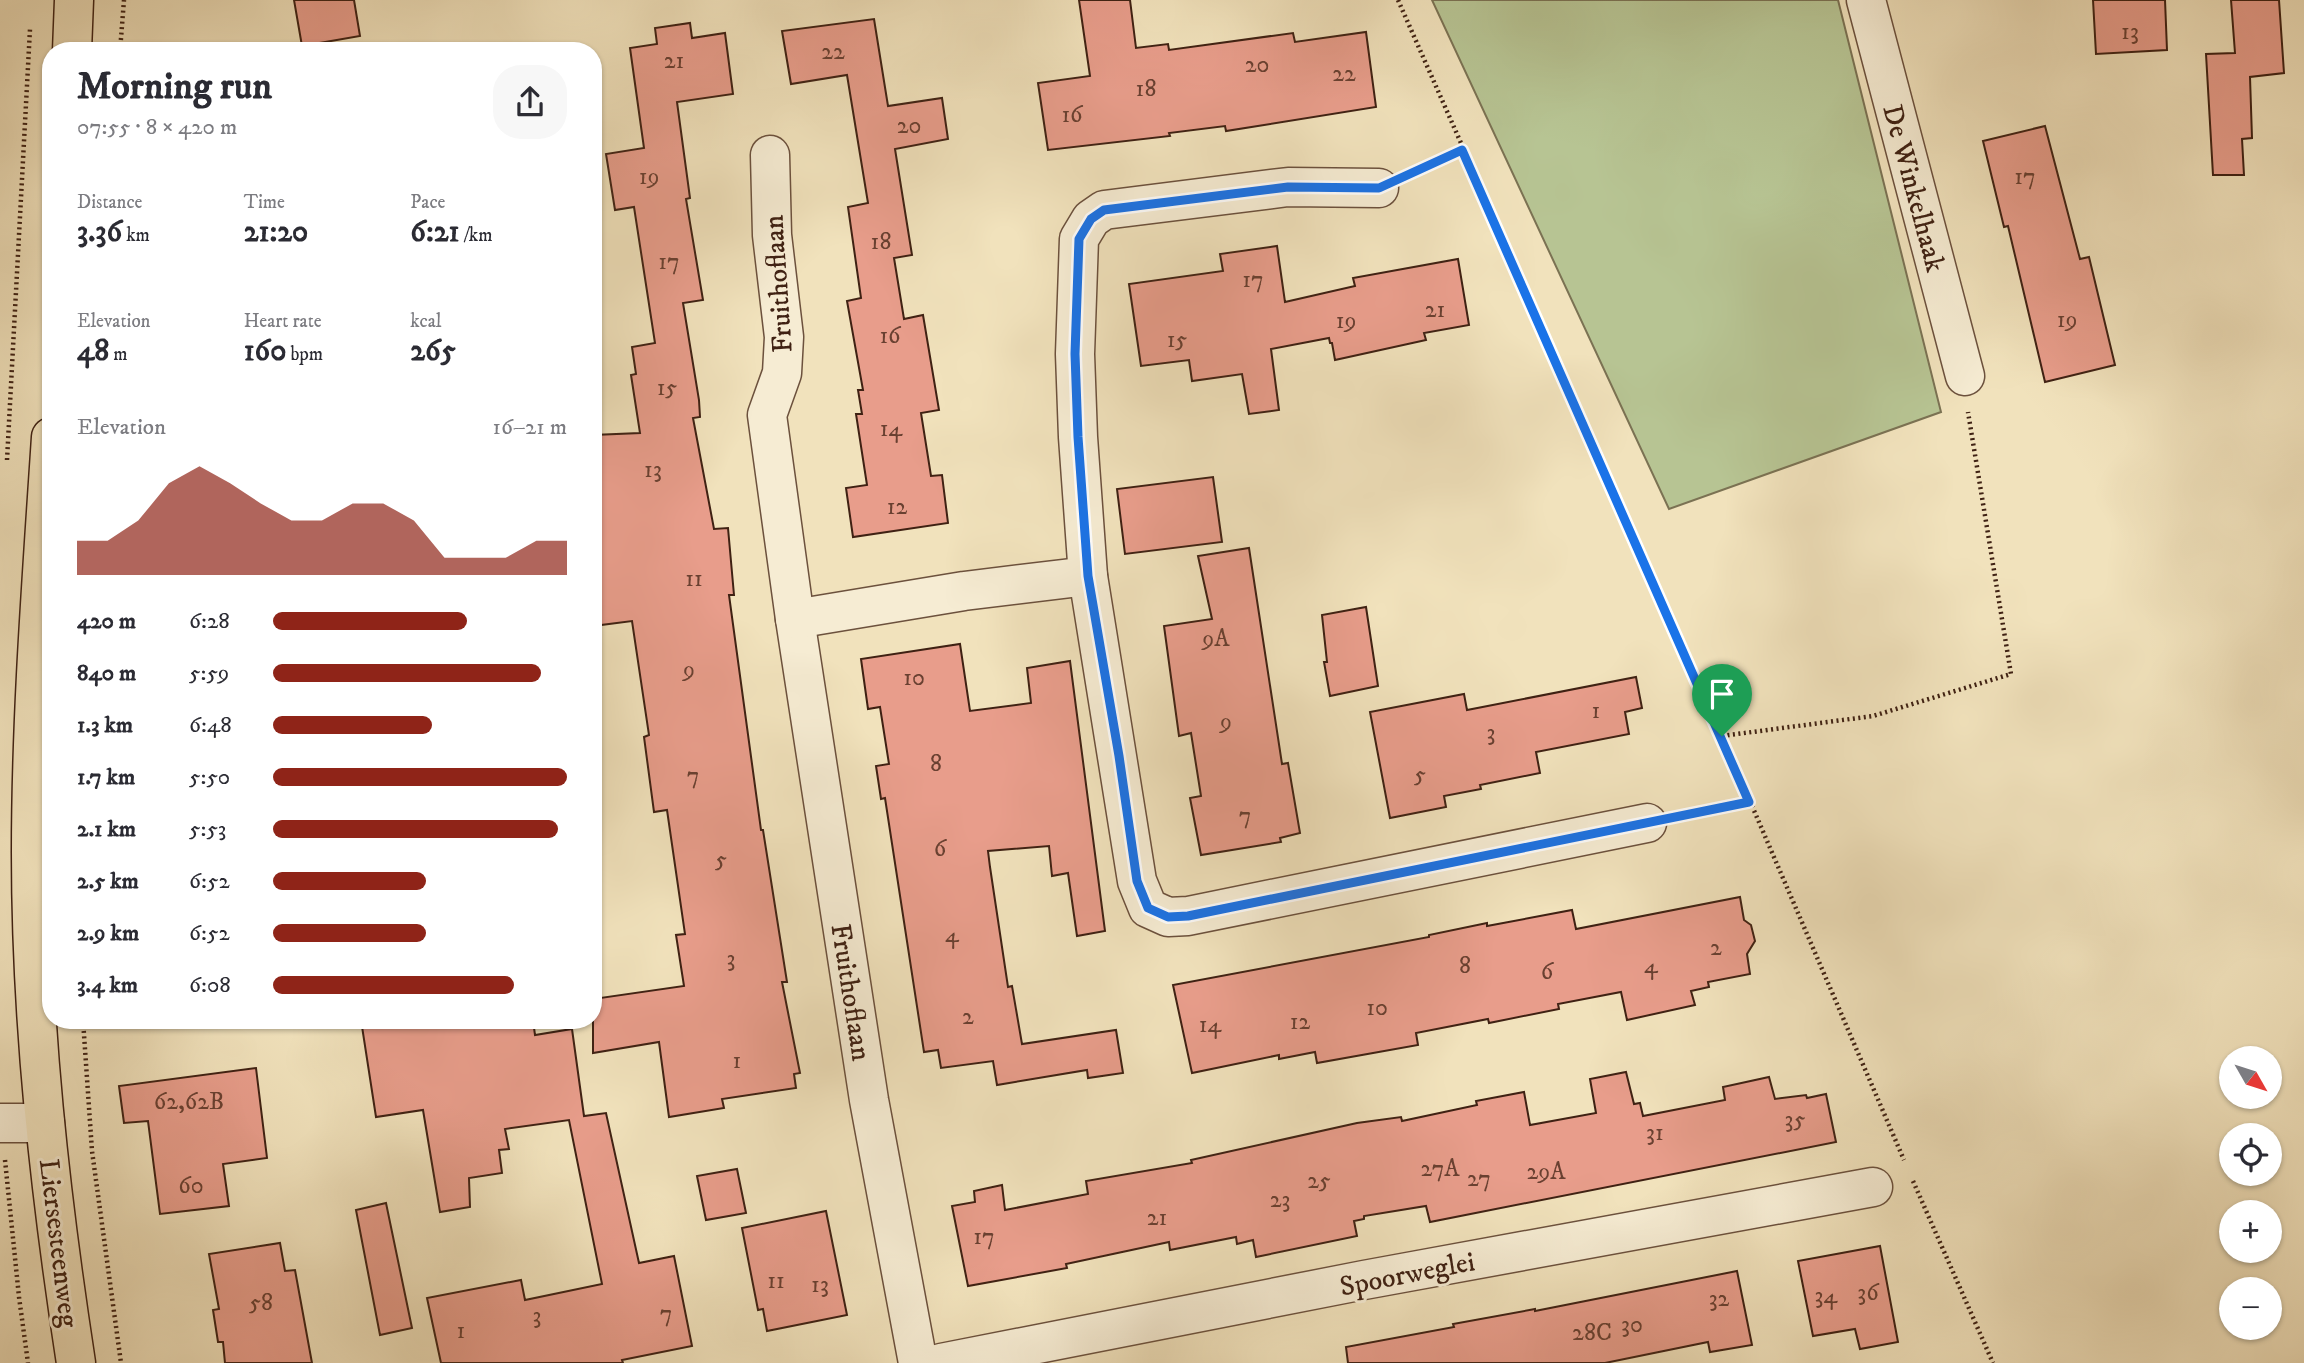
<!DOCTYPE html>
<meta charset="utf-8">
<style>
:root{--surface:#fff;--page:#f7f7f7;--text:#2b2b33;--muted:#7c7c81;--accent:#8f2418}
body{margin:0;font-family:"IM FELL DW Pica",serif;background:var(--page);color:var(--text);height:100vh;display:flex;flex-direction:column;font-size:26px;white-space:nowrap}
*{box-sizing:border-box;margin:0}
p{font-size:23px;color:var(--muted)}
.icon{flex:none;width:38px;height:38px;fill:none;stroke:currentColor;stroke-width:2;stroke-linecap:round;stroke-linejoin:round}
.map{position:relative;flex:1;overflow:hidden}
.panel{position:absolute;left:42px;top:42px;width:560px;height:987px;display:flex;flex-direction:column;background:var(--surface);border-radius:28px;box-shadow:0 2px 5px #0004}
.panel>*{flex:none}
.needle{width:46px;rotate:129deg}
.buttons{position:absolute;left:2219px;top:1046px;display:grid;gap:14px}
.buttons a{display:grid;place-items:center;width:63px;height:63px;border-radius:50%;background:var(--surface);box-shadow:0 2px 5px #0004;font-size:35px}
.pin{position:absolute;display:grid;place-items:center;width:60px;height:60px;color:#fff;margin:-72px -30px;border-radius:50% 50% 50% 0;rotate:-45deg;box-shadow:0 0 7px #0007}
.pin .icon{rotate:45deg}
.round{display:grid;place-items:center;flex:none;width:74px;height:74px;border-radius:28px;background:var(--page)}
.headline{display:flex;align-items:center;justify-content:space-between;height:119px;padding:0 35px}
h1{font-size:38px;font-weight:700;line-height:52px}
.stats{display:grid;grid-template-columns:repeat(3,1fr);gap:10px;height:119px;padding:7px 35px}
.stats div{display:grid;align-content:center}
.stats b{font-size:30px;font-weight:700}
.stats small{font-size:19px;font-weight:400}
.stats p{font-size:19px}
.chart{height:196px;padding:14px 35px}
.chart p{display:flex;justify-content:space-between}
.chart svg{width:100%;height:126px;margin-top:7px;fill:var(--accent);opacity:.7}
ul{padding:0 35px;list-style:none;font-size:23px}
li{display:grid;grid-template-columns:112px 84px 1fr;align-items:center;height:52px}
li i{height:18px;border-radius:9px;background:var(--accent)}
.map>svg:first-child{display:block}
.green{fill:#b7c493;stroke:#7b7253;stroke-width:2}
.building{fill:#e89d8b;stroke:#3f2113;stroke-width:2}
.lines{fill:none;stroke-linecap:round;stroke-linejoin:round}
.minor-casing{stroke:#6c513d;stroke-width:41}
.primary-casing{stroke:#3f2113;stroke-width:41}
.path{stroke:#3f2113;stroke-width:4.5;stroke-dasharray:2 3.5;stroke-linecap:butt}
.minor{stroke:#f6ecd3;stroke-width:38}
.primary{stroke:#f1e2bc;stroke-width:38}
.route-casing{stroke:#fff;stroke-width:14}
.route{stroke:#1a73e8;stroke-width:9}
.labels{text-anchor:middle;stroke-width:6;stroke-linejoin:round;paint-order:stroke}
.number-label{font-size:24px;fill:#694031}
.street-label{font-size:28px;fill:#3f2113;stroke:#f6ecd3}
</style>
<div class="map">
<svg width="2304" height="1363" viewBox="0 0 2304 1363">
<rect width="100%" height="100%" fill="#f1e2bc"/>
<filter id="stains"><feTurbulence type="fractalNoise" baseFrequency=".00286" numOctaves="4"/><feColorMatrix values="0 0 0 0 .2 0 0 0 0 .09 0 0 0 0 .02 0 0 0 .5 -.17"/></filter>
<radialGradient id="worn" r=".72"><stop offset=".6" stop-color="#630" stop-opacity="0"/><stop offset="1" stop-color="#630" stop-opacity=".3"/></radialGradient>
<path class="green" d="M 1432,0 L 1838,0 L 1941,412 L 1669,509 Z"/>
<g class="building">
<path d="M 294,0 L 354,0 L 360,36 L 302,46 Z"/>
<path d="M 1079,0 L 1130,0 L 1136,48 L 1168,44 L 1169,50 L 1293,33 L 1295,42 L 1366,32 L 1376,107 L 1226,131 L 1225,126 L 1169,133 L 1170,136 L 1048,150 L 1038,83 L 1090,76 Z"/>
<path d="M 2093,0 L 2165,0 L 2167,50 L 2096,54 Z"/>
<path d="M 2231,0 L 2279,0 L 2284,73 L 2250,77 L 2252,138 L 2242,139 L 2244,175 L 2213,175 L 2206,54 L 2235,53 Z"/>
<path d="M 874,19 L 888,106 L 942,98 L 948,139 L 895,149 L 912,255 L 894,258 L 904,319 L 923,315 L 939,410 L 921,413 L 931,476 L 942,475 L 948,523 L 853,537 L 846,488 L 867,485 L 856,414 L 862,414 L 858,390 L 863,390 L 847,301 L 861,298 L 848,207 L 868,203 L 847,75 L 791,84 L 782,31 Z"/>
<path d="M 690,23 L 692,38 L 725,33 L 733,94 L 677,102 L 690,198 L 686,199 L 703,300 L 683,303 L 699,400 L 700,417 L 693,418 L 714,529 L 728,528 L 734,595 L 729,595 L 761,830 L 763,830 L 787,982 L 782,982 L 800,1073 L 794,1074 L 796,1088 L 722,1099 L 724,1108 L 669,1117 L 659,1042 L 593,1053 L 593,999 L 684,986 L 676,935 L 685,934 L 667,810 L 654,812 L 644,737 L 649,735 L 632,621 L 593,626 L 593,435 L 640,433 L 631,375 L 636,374 L 632,347 L 655,343 L 634,207 L 615,210 L 606,154 L 644,148 L 630,48 L 657,44 L 655,28 Z"/>
<path d="M 2045,126 L 2080,259 L 2089,257 L 2115,365 L 2045,382 L 2008,226 L 2004,227 L 1983,141 Z"/>
<path d="M 1277,246 L 1285,302 L 1355,286 L 1353,278 L 1458,259 L 1469,325 L 1424,333 L 1426,340 L 1335,360 L 1332,343 L 1330,343 L 1329,338 L 1271,349 L 1279,410 L 1249,414 L 1242,374 L 1192,381 L 1189,360 L 1141,366 L 1129,284 L 1223,271 L 1220,254 Z"/>
<path d="M 1213,477 L 1222,542 L 1125,554 L 1117,489 Z"/>
<path d="M 1249,548 L 1282,764 L 1288,763 L 1300,833 L 1280,838 L 1281,842 L 1201,855 L 1190,798 L 1201,796 L 1191,733 L 1179,736 L 1164,626 L 1212,619 L 1198,556 Z"/>
<path d="M 1366,607 L 1378,686 L 1330,696 L 1324,662 L 1327,662 L 1322,615 Z"/>
<path d="M 960,644 L 970,711 L 1031,703 L 1027,668 L 1070,661 L 1105,931 L 1077,936 L 1068,873 L 1052,876 L 1049,846 L 988,851 L 990,867 L 1008,987 L 1012,986 L 1022,1044 L 1116,1030 L 1123,1073 L 1088,1078 L 1087,1070 L 997,1085 L 993,1061 L 941,1068 L 938,1050 L 924,1052 L 885,798 L 881,799 L 876,766 L 889,764 L 880,707 L 868,709 L 861,659 Z"/>
<path d="M 1636,677 L 1642,708 L 1625,712 L 1629,734 L 1536,752 L 1540,773 L 1480,785 L 1481,789 L 1444,796 L 1446,807 L 1390,818 L 1370,712 L 1464,694 L 1467,710 Z"/>
<path d="M 1740,897 L 1744,920 L 1751,925 L 1755,941 L 1747,954 L 1750,974 L 1708,982 L 1709,987 L 1691,991 L 1695,1005 L 1627,1020 L 1621,992 L 1558,1004 L 1559,1009 L 1489,1023 L 1488,1019 L 1416,1033 L 1418,1045 L 1317,1063 L 1315,1052 L 1279,1059 L 1279,1055 L 1192,1073 L 1173,985 L 1429,937 L 1429,935 L 1487,923 L 1487,926 L 1572,910 L 1576,929 Z"/>
<path d="M 361,1020 L 533,1020 L 535,1035 L 572,1029 L 584,1116 L 606,1113 L 639,1263 L 674,1256 L 692,1346 L 622,1360 L 623,1363 L 441,1363 L 427,1298 L 521,1280 L 525,1300 L 602,1284 L 569,1120 L 505,1129 L 509,1149 L 499,1150 L 502,1173 L 469,1178 L 470,1207 L 440,1212 L 423,1110 L 376,1117 Z"/>
<path d="M 256,1068 L 267,1158 L 223,1164 L 229,1206 L 160,1214 L 148,1121 L 124,1123 L 119,1086 Z"/>
<path d="M 1626,1072 L 1634,1104 L 1640,1103 L 1643,1116 L 1725,1100 L 1723,1087 L 1769,1077 L 1775,1099 L 1806,1095 L 1807,1098 L 1826,1094 L 1836,1142 L 1430,1222 L 1426,1206 L 1364,1216 L 1364,1219 L 1354,1221 L 1357,1236 L 1256,1257 L 1253,1240 L 1237,1244 L 1236,1237 L 1170,1250 L 1169,1242 L 1066,1264 L 1067,1268 L 968,1286 L 952,1206 L 975,1202 L 974,1191 L 1002,1185 L 1005,1210 L 1088,1194 L 1086,1181 L 1192,1163 L 1191,1160 L 1357,1123 L 1401,1117 L 1402,1121 L 1477,1105 L 1476,1101 L 1524,1092 L 1530,1125 L 1596,1113 L 1590,1079 Z"/>
<path d="M 737,1169 L 746,1213 L 706,1220 L 697,1176 Z"/>
<path d="M 386,1203 L 412,1328 L 380,1335 L 356,1210 Z"/>
<path d="M 826,1211 L 847,1315 L 767,1331 L 763,1309 L 758,1310 L 742,1228 Z"/>
<path d="M 280,1243 L 285,1271 L 295,1270 L 312,1363 L 225,1363 L 223,1342 L 218,1342 L 213,1310 L 219,1309 L 209,1254 Z"/>
<path d="M 1880,1246 L 1898,1342 L 1860,1349 L 1855,1329 L 1813,1336 L 1798,1261 Z"/>
<path d="M 1737,1271 L 1752,1345 L 1710,1352 L 1708,1342 L 1605,1363 L 1348,1363 L 1346,1347 L 1454,1327 L 1453,1324 L 1535,1309 L 1535,1311 Z"/>
</g>
<g class="lines">
<g class="minor-casing">
<g id="minor">
<path d="M 1866,0 L 1965,376"/>
<path d="M 770,155 L 772,235 L 784,337 L 782,373 L 767,415 L 795,619 L 869,1100 L 918,1363"/>
<path d="M 1379,188 L 1288,187 L 1104,210 L 1091,219 L 1079,239 L 1075,354 L 1078,437 L 1088,576 L 1137,881 L 1148,908 L 1168,917 L 1188,916 L 1647,823"/>
<path d="M 795,619 L 964,591 L 1088,576"/>
<path d="M 0,1123 L 45,1123"/>
<path d="M 941,1363 L 1364,1280 L 1873,1187"/>
</g>
</g>
<g class="primary-casing">
<g id="primary">
<path d="M 72,51 L 74,0"/>
<path d="M 51,437 C 42,575 31,714 31,853 C 31,1024 50,1194 76,1363"/>
</g>
</g>
<g class="path">
<path d="M 1398,0 L 1722,736 L 1904,1160"/>
<path d="M 120,51 L 124,0"/>
<path d="M 1412,173 L 1462,150"/>
<path d="M 7,460 L 30,29"/>
<path d="M 1722,736 L 1873,716 L 2011,674 L 1968,412"/>
<path d="M 1682,815 L 1749,802"/>
<path d="M 83,1020 L 92,1151 L 121,1363"/>
<path d="M 5,1160 L 19,1297 L 28,1363"/>
<path d="M 1913,1181 L 1993,1363"/>
</g>
<use href="#minor" class="minor"/>
<use href="#primary" class="primary"/>
</g>
<g class="lines">
<g class="route-casing">
<path id="route" d="M 1462,150 L 1749,802 L 1188,916 L 1168,917 L 1148,908 L 1137,881 L 1119,756 L 1088,576 L 1078,437 L 1075,354 L 1079,239 L 1091,219 L 1104,210 L 1288,187 L 1379,188 Z"/>
</g>
<use href="#route" class="route"/>
</g>
<g class="labels">
<g class="number-label">
<text x="2130" y="39">13</text>
<text x="833" y="59">22</text>
<text x="674" y="68">21</text>
<text x="1257" y="72">20</text>
<text x="1344" y="81">22</text>
<text x="1146" y="96">18</text>
<text x="1072" y="122">16</text>
<text x="909" y="133">20</text>
<text x="649" y="184">19</text>
<text x="2025" y="184">17</text>
<text x="881" y="249">18</text>
<text x="669" y="269">17</text>
<text x="1253" y="287">17</text>
<text x="1435" y="317">21</text>
<text x="2067" y="327">19</text>
<text x="1346" y="328">19</text>
<text x="890" y="343">16</text>
<text x="1177" y="347">15</text>
<text x="667" y="395">15</text>
<text x="891" y="436">14</text>
<text x="653" y="477">13</text>
<text x="897" y="514">12</text>
<text x="694" y="586">11</text>
<text x="1216" y="646">9A</text>
<text x="689" y="677">9</text>
<text x="914" y="685">10</text>
<text x="1596" y="718">1</text>
<text x="1226" y="729">9</text>
<text x="1491" y="740">3</text>
<text x="936" y="771">8</text>
<text x="1420" y="782">5</text>
<text x="693" y="783">7</text>
<text x="1245" y="823">7</text>
<text x="940" y="856">6</text>
<text x="721" y="867">5</text>
<text x="952" y="942">4</text>
<text x="1716" y="955">2</text>
<text x="731" y="966">3</text>
<text x="1465" y="973">8</text>
<text x="1651" y="973">4</text>
<text x="1547" y="979">6</text>
<text x="1377" y="1015">10</text>
<text x="968" y="1024">2</text>
<text x="1300" y="1029">12</text>
<text x="1210" y="1032">14</text>
<text x="737" y="1068">1</text>
<text x="189" y="1109">62,62B</text>
<text x="1795" y="1127">35</text>
<text x="1655" y="1140">31</text>
<text x="1440" y="1176">27A</text>
<text x="1546" y="1179">29A</text>
<text x="1479" y="1186">27</text>
<text x="1319" y="1188">25</text>
<text x="191" y="1193">60</text>
<text x="1280" y="1207">23</text>
<text x="1157" y="1225">21</text>
<text x="984" y="1244">17</text>
<text x="776" y="1288">11</text>
<text x="820" y="1292">13</text>
<text x="1868" y="1300">36</text>
<text x="1826" y="1303">34</text>
<text x="1719" y="1306">32</text>
<text x="261" y="1310">58</text>
<text x="666" y="1321">7</text>
<text x="537" y="1323">3</text>
<text x="1632" y="1332">30</text>
<text x="461" y="1338">1</text>
<text x="1592" y="1340">28C</text>
</g>
<g class="street-label">
<text transform="translate(1915 188) rotate(75)" y="10">De Winkelhaak</text>
<text transform="translate(777 284) rotate(-94)" y="10">Fruithoflaan</text>
<text transform="translate(852 992) rotate(81)" y="10">Fruithoflaan</text>
<text transform="translate(60 1243) rotate(83)" y="10">Liersesteenweg</text>
<text transform="translate(1407 1273) rotate(-11)" y="10">Spoorweglei</text>
</g>
</g>
<rect width="100%" height="100%" filter="url(#stains)"/>
<rect width="100%" height="100%" fill="url(#worn)"/>
</svg>
<div class="buttons">
<a><svg class="needle" viewBox="-14 -14 28 28"><path d="M0-13l5 13h-10z" fill="#e53935"/><path d="M0 13l5-13h-10z" fill="#7c7c81"/></svg></a>
<a><svg class="icon" aria-label="locate" viewBox="0 0 24 24"><circle cx="12" cy="12" r="6"/><path d="M12 2v4M12 18v4M2 12h4M18 12h4"/></svg></a>
<a>+</a>
<a>−</a>
</div>
<div class="pin" style="left:1722px;top:736px;background:#1e9e55"><svg class="icon" aria-label="arrive" viewBox="0 0 24 24"><path d="M6 21V4h12l-3 4 3 4H6"/></svg></div>
<section class="panel">
<div class="headline"><div><h1>Morning run</h1><p>07:55 · 8 × 420 m</p></div><a class="round"><svg class="icon" aria-label="share" viewBox="0 0 24 24"><path d="M12 15V3M7 8l5-5 5 5M5 13v7h14v-7"/></svg></a></div>
<div class="stats">
<div><p>Distance</p><b>3.36<small> km</small></b></div>
<div><p>Time</p><b>21:20</b></div>
<div><p>Pace</p><b>6:21<small> /km</small></b></div>
</div>
<div class="stats">
<div><p>Elevation</p><b>48<small> m</small></b></div>
<div><p>Heart rate</p><b>160<small> bpm</small></b></div>
<div><p>kcal</p><b>265</b></div>
</div>
<div class="chart"><p><span>Elevation</span>16–21 m</p>
<svg viewBox="0 0 160 44" preserveAspectRatio="none"><path d="M0 44V32L10 32L20 25L30 12L40 6L50 12L60 19L70 25L80 25L90 19L100 19L110 25L120 38L130 38L140 38L150 32L160 32V44z"/></svg>
</div>
<ul>
<li><b>420 m</b>6:28<i style="width:66%"></i></li>
<li><b>840 m</b>5:59<i style="width:91%"></i></li>
<li><b>1.3 km</b>6:48<i style="width:54%"></i></li>
<li><b>1.7 km</b>5:50<i style="width:100%"></i></li>
<li><b>2.1 km</b>5:53<i style="width:97%"></i></li>
<li><b>2.5 km</b>6:52<i style="width:52%"></i></li>
<li><b>2.9 km</b>6:52<i style="width:52%"></i></li>
<li><b>3.4 km</b>6:08<i style="width:82%"></i></li>
</ul>
</section>
</div>
